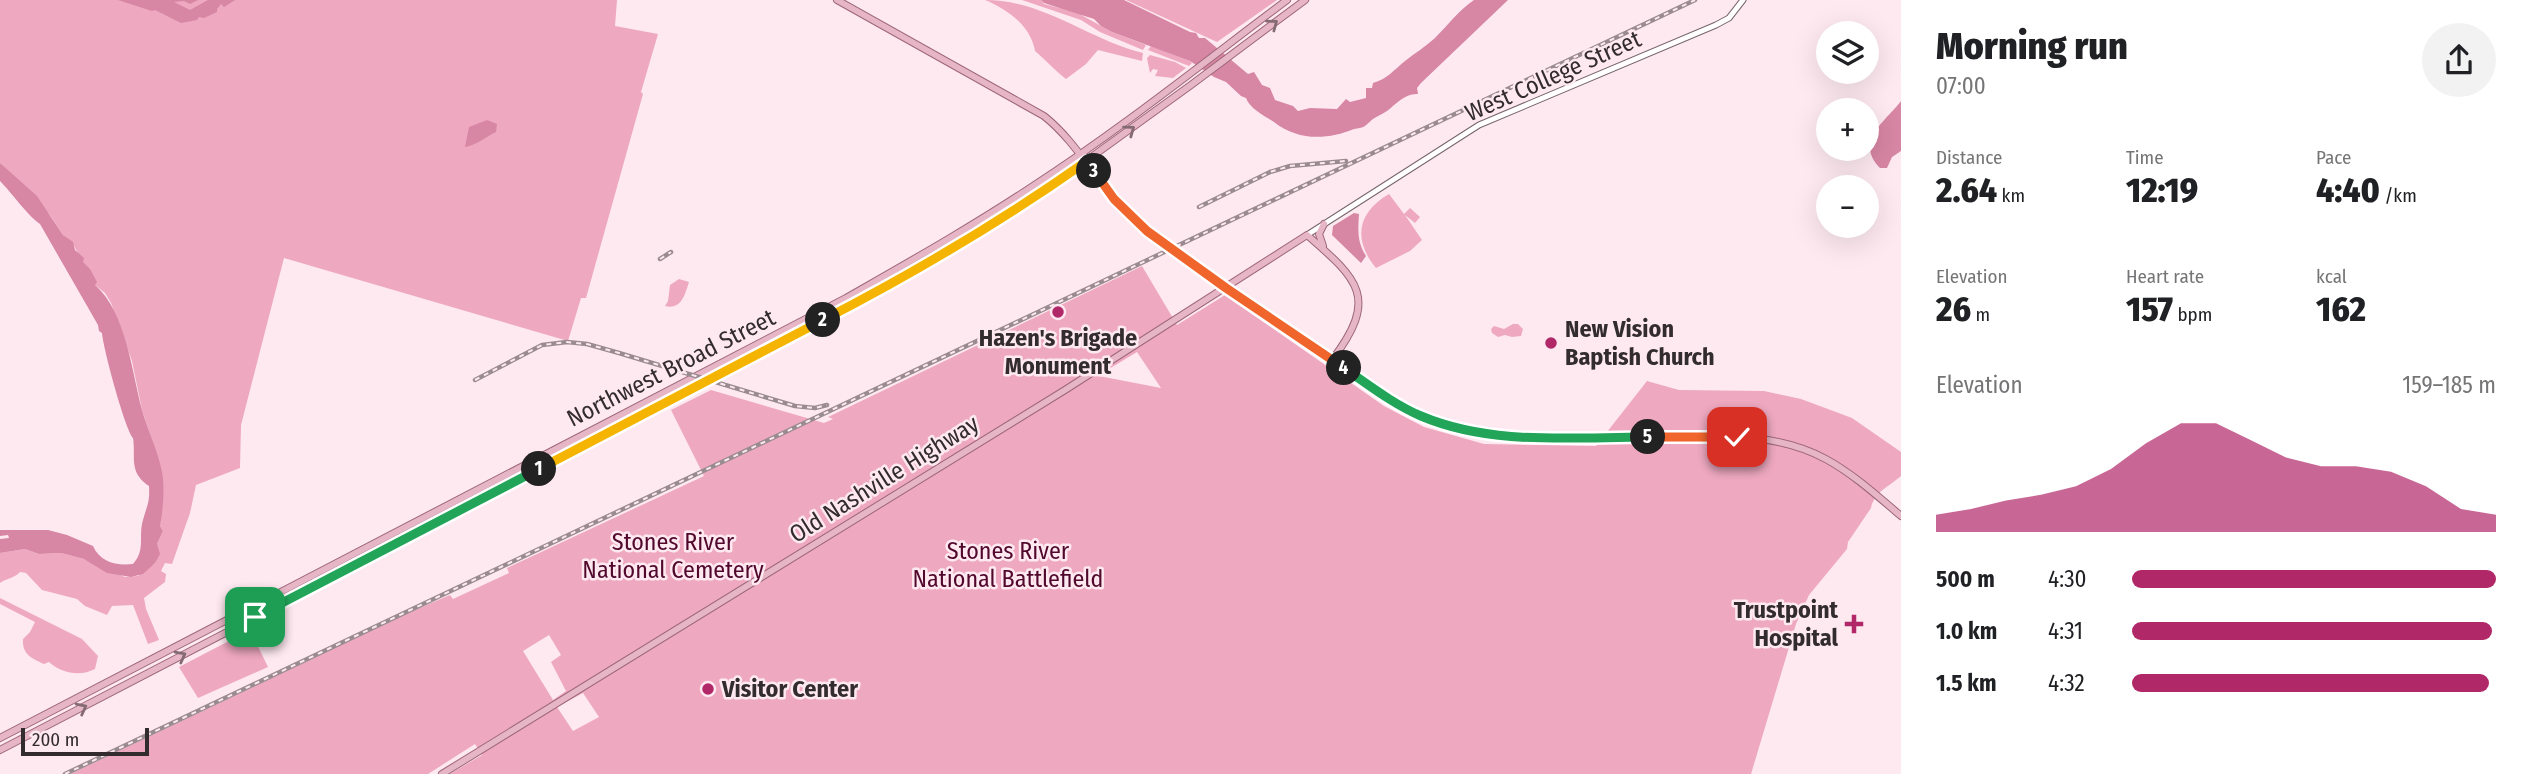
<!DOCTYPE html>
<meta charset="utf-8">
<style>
:root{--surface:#fff;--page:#f2f2f2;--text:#202124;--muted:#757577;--accent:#b12869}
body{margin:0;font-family:"Fira Sans Condensed",sans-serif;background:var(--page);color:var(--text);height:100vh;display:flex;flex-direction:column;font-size:26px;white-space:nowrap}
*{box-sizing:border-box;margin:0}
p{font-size:23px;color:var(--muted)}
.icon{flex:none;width:38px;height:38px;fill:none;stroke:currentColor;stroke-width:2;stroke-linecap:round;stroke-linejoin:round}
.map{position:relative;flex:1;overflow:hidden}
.drawer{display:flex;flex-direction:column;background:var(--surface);width:630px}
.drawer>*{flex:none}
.buttons{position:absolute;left:1816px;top:21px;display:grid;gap:14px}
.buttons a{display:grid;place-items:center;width:63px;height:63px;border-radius:50%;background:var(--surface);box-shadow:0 7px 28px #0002;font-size:35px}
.scale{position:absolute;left:21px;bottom:18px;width:128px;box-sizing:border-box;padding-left:7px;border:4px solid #332c2e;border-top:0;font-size:19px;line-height:24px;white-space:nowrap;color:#332c2e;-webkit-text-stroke:5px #fee9f0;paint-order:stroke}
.pin{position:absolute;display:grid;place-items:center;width:60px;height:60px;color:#fff;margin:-30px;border-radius:14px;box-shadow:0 4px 10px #0006}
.km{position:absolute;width:35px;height:35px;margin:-18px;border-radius:50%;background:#222;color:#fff;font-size:19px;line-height:35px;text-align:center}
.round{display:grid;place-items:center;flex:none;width:74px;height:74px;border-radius:37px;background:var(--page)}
.overview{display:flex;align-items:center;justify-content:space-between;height:119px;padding:0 35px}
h1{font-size:38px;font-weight:800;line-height:52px}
.metrics{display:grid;grid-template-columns:repeat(3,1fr);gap:10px;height:119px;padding:7px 35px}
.metrics div{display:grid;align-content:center}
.metrics b{font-size:35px;font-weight:800}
.metrics small{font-size:19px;font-weight:400}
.metrics p{font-size:19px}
.chart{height:196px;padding:14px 35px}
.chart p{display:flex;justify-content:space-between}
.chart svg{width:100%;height:126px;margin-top:7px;fill:var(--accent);opacity:.7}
ul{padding:0 35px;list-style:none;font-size:23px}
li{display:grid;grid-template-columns:112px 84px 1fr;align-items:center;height:52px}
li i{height:18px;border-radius:9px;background:var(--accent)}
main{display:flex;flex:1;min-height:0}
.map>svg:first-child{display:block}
.green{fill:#eea8c0;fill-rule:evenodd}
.water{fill:#d786a3}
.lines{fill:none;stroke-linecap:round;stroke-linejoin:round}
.minor-casing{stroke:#76656a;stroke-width:7}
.major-casing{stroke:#9d6679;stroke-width:8}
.minor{stroke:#fff;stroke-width:5}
.major{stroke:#e6b6c7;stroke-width:6}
.rail-casing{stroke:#998b8f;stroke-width:4.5}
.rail{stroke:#fee9f0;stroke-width:2;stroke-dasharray:5;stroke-linecap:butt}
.major-bridge-casing{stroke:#9d6679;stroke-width:8;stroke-linecap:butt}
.major-bridge{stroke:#e6b6c7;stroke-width:6}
.oneway{stroke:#846a73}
.split-1-casing{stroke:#fff;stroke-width:14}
.split-2-casing{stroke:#fff;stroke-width:14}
.split-3-casing{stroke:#fff;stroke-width:14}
.split-4-casing{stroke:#fff;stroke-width:14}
.split-5-casing{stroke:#fff;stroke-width:14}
.split-6-casing{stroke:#fff;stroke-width:14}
.split-1{stroke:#22a559;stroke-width:9}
.split-2{stroke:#f5b400;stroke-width:9}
.split-3{stroke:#f5b400;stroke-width:9}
.split-4{stroke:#f0652b;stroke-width:9}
.split-5{stroke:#22a559;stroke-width:9}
.split-6{stroke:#f0652b;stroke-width:9}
.poi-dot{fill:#b12869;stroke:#fee9f0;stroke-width:2.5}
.labels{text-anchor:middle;stroke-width:5;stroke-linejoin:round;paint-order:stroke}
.street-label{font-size:24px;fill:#332c2e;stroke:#fee9f0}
.poi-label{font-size:24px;font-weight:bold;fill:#332c2e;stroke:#fee9f0;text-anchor:start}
.park-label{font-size:24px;fill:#51082c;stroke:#fee9f0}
</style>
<main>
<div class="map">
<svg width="1901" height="774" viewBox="0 0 1901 774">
<rect width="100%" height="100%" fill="#fee9f0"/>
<g class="green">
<path d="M 0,0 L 617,0 L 615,26 L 658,34 L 641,92 L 643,94 L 586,298 L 581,298 L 568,341 L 284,258 L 241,425 L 240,468 L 196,485 L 190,513 L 172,564 L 165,563 L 161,571 L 166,574 L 165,582 L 144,598 L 146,609 L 159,640 L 148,644 L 133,605 L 112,606 L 107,615 L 85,606 L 77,599 L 42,590 L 26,573 L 20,572 C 15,578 7,578 0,583 L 0,553 L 25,549 L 39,554 L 61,553 L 84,559 L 125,577 L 138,576 L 155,563 L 157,544 L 163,531 L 160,526 L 163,491 L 153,443 L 142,410 L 132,361 L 111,303 L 105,293 L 95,285 L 73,244 L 63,235 L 50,215 L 0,163 Z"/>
<path d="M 985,0 C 1044,0 1089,40 1143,53 L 1142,61 L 1098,50 L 1086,64 L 1066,79 C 1054,70 1046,60 1035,51 C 1031,26 1007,9 985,0 Z"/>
<path d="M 1022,0 L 1041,0 L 1044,4 L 1076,12 L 1112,32 L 1146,45 L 1143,50 L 1100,32 L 1081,20 Z"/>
<path d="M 1126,0 L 1277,0 L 1217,42 Z"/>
<path d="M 1151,46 L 1190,61 L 1192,63 L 1189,66 L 1148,50 Z"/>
<path d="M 1150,55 L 1175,62 L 1186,68 L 1173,78 L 1155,76 L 1158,70 L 1153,69 L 1150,73 L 1147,58 Z"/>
<path d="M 1389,194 L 1404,214 L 1410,208 L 1420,217 L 1415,223 L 1405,215 L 1422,240 L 1410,251 L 1376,268 C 1352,239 1358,212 1389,194 Z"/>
<path d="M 1142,266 L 1177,325 L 1225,295 L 1384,406 L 1424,427 L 1484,444 L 1596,446 L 1647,381 L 1679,390 L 1764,391 L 1801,399 L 1852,418 L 1901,452 L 1901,476 C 1890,486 1874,492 1871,508 L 1848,542 L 1847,549 L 1809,595 L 1796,624 L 1751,774 L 450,774 L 482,755 L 475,744 L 428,774 L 70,774 L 410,612 L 450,595 L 453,599 L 509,573 L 507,568 L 704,476 L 671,410 L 711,390 L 824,423 L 833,419 L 828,417 ZM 1137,352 L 1161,388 L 1099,376 L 1099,375 ZM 549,635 L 561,655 L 551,662 L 566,691 L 553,700 L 523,651 ZM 583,693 L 599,717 L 573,731 L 557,707 Z"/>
<path d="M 679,279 L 689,282 C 685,294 682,310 665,306 L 668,301 L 670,285 Z"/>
<path d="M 1513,324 L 1518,324 L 1523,329 L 1521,336 L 1512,337 L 1505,335 L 1498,337 L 1492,333 L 1491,329 L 1494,326 L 1504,329 Z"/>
<path d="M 0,598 L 82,639 L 98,656 L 95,669 C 80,677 61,673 49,662 L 44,664 C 31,658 22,654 23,639 L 30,632 L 35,622 L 0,604 Z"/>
<path d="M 250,630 L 268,667 L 198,698 L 179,667 Z"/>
</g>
<g class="water">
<path d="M 118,0 L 198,0 L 190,4 L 184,1 L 174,2 L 190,10 L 208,0 L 235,0 L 224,7 L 221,4 L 217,9 L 217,12 L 204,18 L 199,17 L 197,20 L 181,23 L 155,10 L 152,11 Z"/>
<path d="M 1041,0 L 1124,0 L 1190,32 L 1196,33 L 1199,38 L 1205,38 L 1248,74 L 1254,72 L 1262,85 L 1270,88 L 1275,100 L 1293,106 L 1298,111 L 1310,108 L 1337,109 L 1346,99 L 1350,102 L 1366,98 L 1366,88 L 1372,88 L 1373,83 C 1387,79 1394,70 1405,61 C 1415,53 1425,47 1435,38 C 1448,25 1458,11 1474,0 L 1508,0 L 1421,83 L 1417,88 L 1418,94 C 1405,93 1396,104 1387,111 C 1383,114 1377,116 1373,119 C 1370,121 1368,124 1365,126 C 1362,128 1358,128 1354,129 C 1327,140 1298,141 1274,122 C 1265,116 1250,109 1246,98 L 1241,96 L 1226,82 L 1214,77 L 1190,61 L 1112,32 L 1101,26 L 1094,19 L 1044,3 Z"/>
<path d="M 1901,101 L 1901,151 L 1892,157 L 1887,168 L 1880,168 C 1854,141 1886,121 1901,101 Z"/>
<path d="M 487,120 L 497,124 L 496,132 C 485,137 477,145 465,147 L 469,127 Z"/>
<path d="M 0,163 L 37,196 L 63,235 L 73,242 L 75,250 L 84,258 L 83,262 L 90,269 L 97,282 L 95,285 C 126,312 132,372 142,410 C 148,431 158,451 162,472 C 165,486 163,511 160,526 L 163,531 L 157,544 L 160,554 L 155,563 L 143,574 L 131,577 L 107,573 L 84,559 L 61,553 L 39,554 L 25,549 L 0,553 L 0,539 L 9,538 L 8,535 L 0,536 L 0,530 L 48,530 L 67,535 L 93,546 C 100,562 116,566 133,564 C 146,550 138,536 143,520 C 147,505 150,503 149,486 C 128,472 136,456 133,438 C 125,429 103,348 102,333 L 99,331 L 98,325 L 40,224 C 28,216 11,192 0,181 Z"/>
<path d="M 1354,213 L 1359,214 C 1358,230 1357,242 1366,256 L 1361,263 L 1332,235 L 1333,226 Z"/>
</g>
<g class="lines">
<g class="minor-casing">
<path id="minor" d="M 1307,235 L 1479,125 L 1716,25 L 1729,18 L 1743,0"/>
</g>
<g class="major-casing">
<g id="major">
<path d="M 837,0 L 1044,116 C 1073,139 1091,172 1115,200 C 1125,212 1136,221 1147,231"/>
<path d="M 1323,246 L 1319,234 L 1324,224"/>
<path d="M 1248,302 L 1402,407 L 1441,424 L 1467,432 L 1518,437 L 1737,437 C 1814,440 1845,468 1901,516"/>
<path d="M 0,738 L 846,298 C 909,262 973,226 1033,186 C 1121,129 1203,63 1287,0"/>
<path d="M 0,750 L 606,435 L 937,259 L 1032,200 L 1191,85 L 1305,0"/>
<path d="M 442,774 L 1065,390 L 1307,235 C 1359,280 1379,298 1332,360"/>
</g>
</g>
<use href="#minor" class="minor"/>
<use href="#major" class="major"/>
<g class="rail-casing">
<g id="rail">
<path d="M 1199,207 L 1270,172 L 1290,166 L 1346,161"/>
<path d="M 660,259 L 671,252"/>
<path d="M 475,380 L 542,345 L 567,342 L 587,344 L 619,353 L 795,406 L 815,408 L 827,405"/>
<path d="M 65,774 L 1695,0"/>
</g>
</g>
<use href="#rail" class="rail"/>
<g class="major-bridge-casing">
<path id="major-bridge" d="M 1147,231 L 1248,302"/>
</g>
<use href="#major-bridge" class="major-bridge"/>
</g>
<defs><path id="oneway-chevron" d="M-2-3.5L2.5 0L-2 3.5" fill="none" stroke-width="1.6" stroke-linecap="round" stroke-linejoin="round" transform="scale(1.75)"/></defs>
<g class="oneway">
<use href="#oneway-chevron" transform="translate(1273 24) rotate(-37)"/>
<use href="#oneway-chevron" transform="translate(1130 130) rotate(-36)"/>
<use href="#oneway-chevron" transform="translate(181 656) rotate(-28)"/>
<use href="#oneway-chevron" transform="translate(82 708) rotate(-27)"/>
</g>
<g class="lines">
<g class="split-1-casing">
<path id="split-1" d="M 255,617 L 539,469"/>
</g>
<g class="split-2-casing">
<path id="split-2" d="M 539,469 L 823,320"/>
</g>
<g class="split-3-casing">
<path id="split-3" d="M 823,320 C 914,273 1002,221 1087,161 L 1094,171"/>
</g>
<g class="split-4-casing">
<path id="split-4" d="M 1094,171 L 1114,199 L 1147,231 L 1226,288 L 1344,368"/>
</g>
<g class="split-5-casing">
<path id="split-5" d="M 1344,368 C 1369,385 1393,404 1421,416 C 1492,446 1572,437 1648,437"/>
</g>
<g class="split-6-casing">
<path id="split-6" d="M 1648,437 L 1737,437"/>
</g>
<use href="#split-1" class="split-1"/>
<use href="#split-2" class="split-2"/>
<use href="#split-3" class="split-3"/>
<use href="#split-4" class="split-4"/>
<use href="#split-5" class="split-5"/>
<use href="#split-6" class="split-6"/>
</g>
<g class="poi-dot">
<circle cx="1058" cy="312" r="7"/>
<circle cx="1551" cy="343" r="7"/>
<path d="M1850.5 613.5h7v7h7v7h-7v7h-7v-7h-7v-7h7z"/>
<circle cx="708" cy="689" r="7"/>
</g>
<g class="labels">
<g class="street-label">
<text transform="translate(1553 76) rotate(-24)" y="8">West College Street</text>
<text transform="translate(671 368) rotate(-27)" y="8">Northwest Broad Street</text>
<text transform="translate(884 479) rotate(-32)" y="8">Old Nashville Highway</text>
</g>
<g class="poi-label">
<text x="1565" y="337">New Vision<tspan x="1565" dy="28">Baptish Church</tspan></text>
<text x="1058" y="346" text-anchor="middle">Hazen's Brigade<tspan x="1058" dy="28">Monument</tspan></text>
<text x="1838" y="618" text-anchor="end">Trustpoint<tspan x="1838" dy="28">Hospital</tspan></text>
<text x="722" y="697">Visitor Center</text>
</g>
<g class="park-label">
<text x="673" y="550">Stones River<tspan x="673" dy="28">National Cemetery</tspan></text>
<text x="1008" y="559">Stones River<tspan x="1008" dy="28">National Battlefield</tspan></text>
</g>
</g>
</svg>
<div class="buttons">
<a><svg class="icon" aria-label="layers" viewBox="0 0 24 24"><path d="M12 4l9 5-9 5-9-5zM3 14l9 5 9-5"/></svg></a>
<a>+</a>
<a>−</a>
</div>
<div class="scale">200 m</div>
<div class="pin" style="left:255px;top:617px;background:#1e9e55"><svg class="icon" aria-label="arrive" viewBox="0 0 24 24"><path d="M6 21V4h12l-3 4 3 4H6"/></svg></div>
<div class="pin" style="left:1737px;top:437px;background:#d93025"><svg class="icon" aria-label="check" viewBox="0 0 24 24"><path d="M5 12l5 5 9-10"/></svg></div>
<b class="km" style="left:539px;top:469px">1</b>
<b class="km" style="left:823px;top:320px">2</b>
<b class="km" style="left:1094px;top:171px">3</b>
<b class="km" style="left:1344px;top:368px">4</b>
<b class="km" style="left:1648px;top:437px">5</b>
</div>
<section class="drawer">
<div class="overview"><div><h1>Morning run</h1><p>07:00</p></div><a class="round"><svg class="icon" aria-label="share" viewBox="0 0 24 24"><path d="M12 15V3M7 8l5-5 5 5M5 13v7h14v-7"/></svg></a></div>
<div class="metrics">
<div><p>Distance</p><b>2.64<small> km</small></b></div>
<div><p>Time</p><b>12:19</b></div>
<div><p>Pace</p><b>4:40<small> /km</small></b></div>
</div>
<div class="metrics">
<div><p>Elevation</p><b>26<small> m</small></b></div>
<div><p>Heart rate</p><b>157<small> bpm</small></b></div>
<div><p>kcal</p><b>162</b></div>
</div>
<div class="chart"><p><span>Elevation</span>159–185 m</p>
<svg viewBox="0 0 160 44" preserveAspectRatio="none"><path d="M0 44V38L10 36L20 33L30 31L40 28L50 22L60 13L70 6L80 6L90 12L100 18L110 21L120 21L130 23L140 28L150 36L160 38V44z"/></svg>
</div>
<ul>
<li><b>500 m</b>4:30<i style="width:100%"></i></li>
<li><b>1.0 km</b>4:31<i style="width:99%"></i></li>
<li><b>1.5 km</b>4:32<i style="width:98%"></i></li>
</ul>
</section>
</main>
